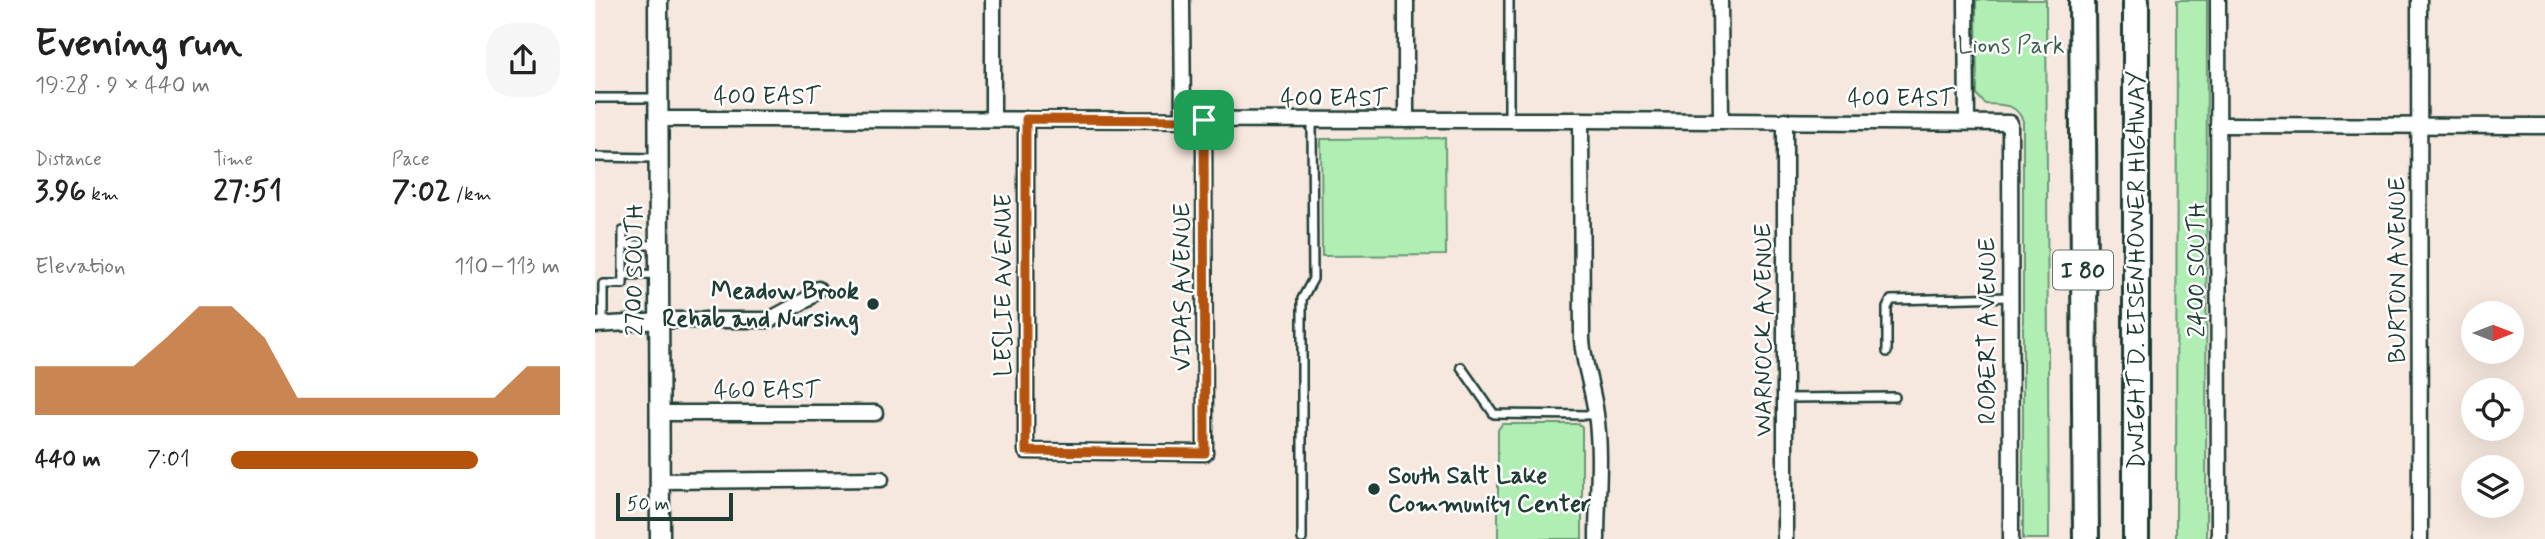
<!DOCTYPE html>
<meta charset="utf-8">
<style>
:root{--surface:#fff;--page:#f6f6f6;--text:#222;--muted:#767676;--accent:#b45309}
body{margin:0;font-family:Mynerve,sans-serif;background:var(--page);color:var(--text);height:100vh;display:flex;flex-direction:column;font-size:26px;white-space:nowrap}
*{box-sizing:border-box;margin:0}
p{font-size:23px;color:var(--muted)}
.icon{flex:none;width:38px;height:38px;fill:none;stroke:currentColor;stroke-width:2;stroke-linecap:round;stroke-linejoin:round}
.map{position:relative;flex:1;overflow:hidden}
.drawer{display:flex;flex-direction:column;background:var(--surface);width:595px}
.drawer>*{flex:none}
.needle{width:46px;rotate:90deg}
.fabs{position:absolute;left:1866px;top:301px;display:grid;gap:14px}
.fabs a{display:grid;place-items:center;width:63px;height:63px;border-radius:50%;background:var(--surface);box-shadow:0 7px 28px #0002;font-size:35px}
.scale{position:absolute;left:21px;bottom:18px;width:117px;box-sizing:border-box;padding-left:7px;border:4px solid #1f3d34;border-top:0;font-size:19px;line-height:24px;white-space:nowrap;color:#1f3d34;-webkit-text-stroke:5px #fff;paint-order:stroke}
.pin{position:absolute;display:grid;place-items:center;width:60px;height:60px;color:#fff;margin:-30px;border-radius:14px;box-shadow:0 4px 10px #0006}
.round{display:grid;place-items:center;flex:none;width:74px;height:74px;border-radius:28px;background:var(--page)}
.head{display:flex;align-items:center;justify-content:space-between;height:119px;padding:0 35px}
h1{font-size:38px;font-weight:700;line-height:52px}
.figures{display:grid;grid-template-columns:repeat(3,1fr);gap:10px;height:119px;padding:7px 35px}
.figures div{display:grid;align-content:center}
.figures b{font-size:30px;font-weight:700}
.figures small{font-size:19px;font-weight:400}
.figures p{font-size:19px}
.chart{height:196px;padding:14px 35px}
.chart p{display:flex;justify-content:space-between}
.chart svg{width:100%;height:126px;margin-top:7px;fill:var(--accent);opacity:.7}
ul{padding:0 35px;list-style:none;font-size:23px}
li{display:grid;grid-template-columns:112px 84px 1fr;align-items:center;height:52px}
li i{height:18px;border-radius:9px;background:var(--accent)}
main{display:flex;flex:1;min-height:0}
.map>svg:first-child{display:block}
.green{fill:#b0eeb4;stroke:#689674;stroke-width:2}
.lines{fill:none;stroke-linecap:round;stroke-linejoin:round}
.service-casing{stroke:#1f3d34;stroke-width:12}
.minor-casing{stroke:#1f3d34;stroke-width:19}
.tertiary-casing{stroke:#1f3d34;stroke-width:23}
.motorway-casing{stroke:#1f3d34;stroke-width:30}
.service{stroke:#fff;stroke-width:7}
.minor{stroke:#fff;stroke-width:14}
.tertiary{stroke:#fff;stroke-width:18}
.motorway{stroke:#fff;stroke-width:24}
.route-casing{stroke:#fff;stroke-width:14}
.route{stroke:#b45309;stroke-width:9}
.poi-dot{fill:#1f3d34;stroke:#fff;stroke-width:2.5}
.labels{text-anchor:middle;stroke-width:5;stroke-linejoin:round;paint-order:stroke}
.shield{fill:#fff;stroke:#627771;stroke-width:2}
.shield-label{font-size:23px;font-weight:bold;fill:#1f3d34}
.park-label{font-size:24px;fill:#3c604e;stroke:#fff}
.street-label{font-size:24px;fill:#1f3d34;stroke:#fff}
.poi-label{font-size:24px;font-weight:bold;fill:#1f3d34;stroke:#fff;text-anchor:end}
</style>
<main>
<section class="drawer">
<div class="head"><div><h1>Evening run</h1><p>19:28 · 9 × 440 m</p></div><a class="round"><svg class="icon" aria-label="share" viewBox="0 0 24 24"><path d="M12 15V3M7 8l5-5 5 5M5 13v7h14v-7"/></svg></a></div>
<div class="figures">
<div><p>Distance</p><b>3.96<small> km</small></b></div>
<div><p>Time</p><b>27:51</b></div>
<div><p>Pace</p><b>7:02<small> /km</small></b></div>
</div>
<div class="chart"><p><span>Elevation</span>110–113 m</p>
<svg viewBox="0 0 160 44" preserveAspectRatio="none"><path d="M0 44V27L10 27L20 27L30 27L40 17L50 6L60 6L70 17L80 38L90 38L100 38L110 38L120 38L130 38L140 38L150 27L160 27V44z"/></svg>
</div>
<ul>
<li><b>440 m</b>7:01<i style="width:75%"></i></li>
</ul>
</section>
<div class="map">
<svg width="1950" height="539" viewBox="0 0 1950 539">
<rect width="100%" height="100%" fill="#f6e8df"/>
<filter id="ink" filterUnits="userSpaceOnUse"><feTurbulence type="fractalNoise" baseFrequency=".0143" numOctaves="2"/><feDisplacementMap in="SourceGraphic" scale="14" xChannelSelector="R" yChannelSelector="G"/><feConvolveMatrix kernelMatrix="1 2 1 2 8 2 1 2 1" color-interpolation-filters="sRGB"/></filter>
<g filter="url(#ink)">
<g class="green">
<path d="M 1381,0 L 1451,0 L 1454,539 L 1428,539 L 1428,121 C 1421,103 1408,105 1390,104 L 1382,95 Z"/>
<path d="M 1582,0 L 1612,0 L 1611,539 L 1581,539 Z"/>
<path d="M 850,138 L 851,255 L 727,256 L 726,139 Z"/>
<path d="M 907,424 L 984,424 L 987,427 L 987,539 L 903,539 L 903,430 Z"/>
</g>
<g class="lines">
<g class="service-casing">
<g id="service">
<path d="M 914,0 L 914,119"/>
<path d="M 0,98 L 63,98"/>
<path d="M 0,157 L 62,158"/>
<path d="M 28,245 L 63,245"/>
<path d="M 28,275 L 63,274"/>
<path d="M 8,324 L 8,284 L 28,284 L 28,231"/>
<path d="M 1292,352 L 1292,308 L 1296,300 L 1415,297"/>
<path d="M 866,367 L 899,414 L 1001,415"/>
<path d="M 1190,398 L 1300,397"/>
<path d="M 707,539 L 707,299 L 718,279 L 717,120"/>
</g>
</g>
<g class="minor-casing">
<g id="minor">
<path d="M 398,0 L 398,118"/>
<path d="M 587,0 L 588,120"/>
<path d="M 811,0 L 811,120"/>
<path d="M 1125,0 L 1126,120"/>
<path d="M 1371,0 L 1372,122"/>
<path d="M 1623,0 L 1624,539"/>
<path d="M 1824,0 L 1825,539"/>
<path d="M 63,119 L 986,120 L 1415,123 L 1416,539"/>
<path d="M 431,119 L 431,451 L 610,453 L 609,120"/>
<path d="M 986,120 L 987,340 C 989,366 998,389 1001,414 C 1007,455 1002,498 1002,539"/>
<path d="M 1190,120 L 1190,539"/>
<path d="M 1623,125 L 1950,126"/>
<path d="M 0,325 L 83,320 L 174,320 L 211,300 L 223,289"/>
<path d="M 65,413 L 280,413"/>
<path d="M 65,481 L 286,479"/>
</g>
</g>
<g class="tertiary-casing">
<path id="tertiary" d="M 63,0 L 65,539"/>
</g>
<g class="motorway-casing">
<g id="motorway">
<path d="M 1487,0 L 1491,539"/>
<path d="M 1541,0 L 1541,539"/>
</g>
</g>
<use href="#service" class="service"/>
<use href="#minor" class="minor"/>
<use href="#tertiary" class="tertiary"/>
<use href="#motorway" class="motorway"/>
</g>
</g>
<g class="lines" filter="url(#ink)">
<g class="route-casing">
<path id="route" d="M 431,119 L 609,120 L 610,453 L 431,451 Z"/>
</g>
<use href="#route" class="route"/>
</g>
<g class="poi-dot">
<circle cx="278" cy="304" r="7"/>
<circle cx="779" cy="489" r="7"/>
</g>
<g class="labels">
<rect class="shield" x="1458" y="250.5" width="60" height="39" rx="5"/>
<g class="shield-label">
<text x="1488" y="278">I 80</text>
</g>
<g class="park-label">
<text x="1416" y="53">Lions Park</text>
</g>
<g class="street-label">
<text x="172" y="104">400 EAST</text>
<text x="739" y="106">400 EAST</text>
<text x="1306" y="106">400 EAST</text>
<text transform="translate(39 270) rotate(-90)" y="8">2700 SOUTH</text>
<text transform="translate(1541 270) rotate(-90)" y="8">DWIGHT D. EISENHOWER HIGHWAY</text>
<text transform="translate(1601 270) rotate(-90)" y="8">2400 SOUTH</text>
<text transform="translate(1802 270) rotate(-90)" y="8">BURTON AVENUE</text>
<text transform="translate(408 285) rotate(-90)" y="8">LESLIE AVENUE</text>
<text transform="translate(587 287) rotate(-90)" y="8">VIDAS AVENUE</text>
<text transform="translate(1168 330) rotate(-90)" y="8">WARNOCK AVENUE</text>
<text transform="translate(1392 331) rotate(-90)" y="8">ROBERT AVENUE</text>
<text x="172" y="398">460 EAST</text>
</g>
<g class="poi-label">
<text x="264" y="298">Meadow Brook<tspan x="264" dy="28">Rehab and Nursing</tspan></text>
<text x="793" y="483" text-anchor="start">South Salt Lake<tspan x="793" dy="28">Community Center</tspan></text>
</g>
</g>
</svg>
<div class="fabs">
<a><svg class="needle" viewBox="-14 -14 28 28"><path d="M0-13l5 13h-10z" fill="#e53935"/><path d="M0 13l5-13h-10z" fill="#767676"/></svg></a>
<a><svg class="icon" aria-label="locate" viewBox="0 0 24 24"><circle cx="12" cy="12" r="6"/><path d="M12 2v4M12 18v4M2 12h4M18 12h4"/></svg></a>
<a><svg class="icon" aria-label="layers" viewBox="0 0 24 24"><path d="M12 4l9 5-9 5-9-5zM3 14l9 5 9-5"/></svg></a>
</div>
<div class="scale">50 m</div>
<div class="pin" style="left:609px;top:120px;background:#1e9e55"><svg class="icon" aria-label="arrive" viewBox="0 0 24 24"><path d="M6 21V4h12l-3 4 3 4H6"/></svg></div>
</div>
</main>
